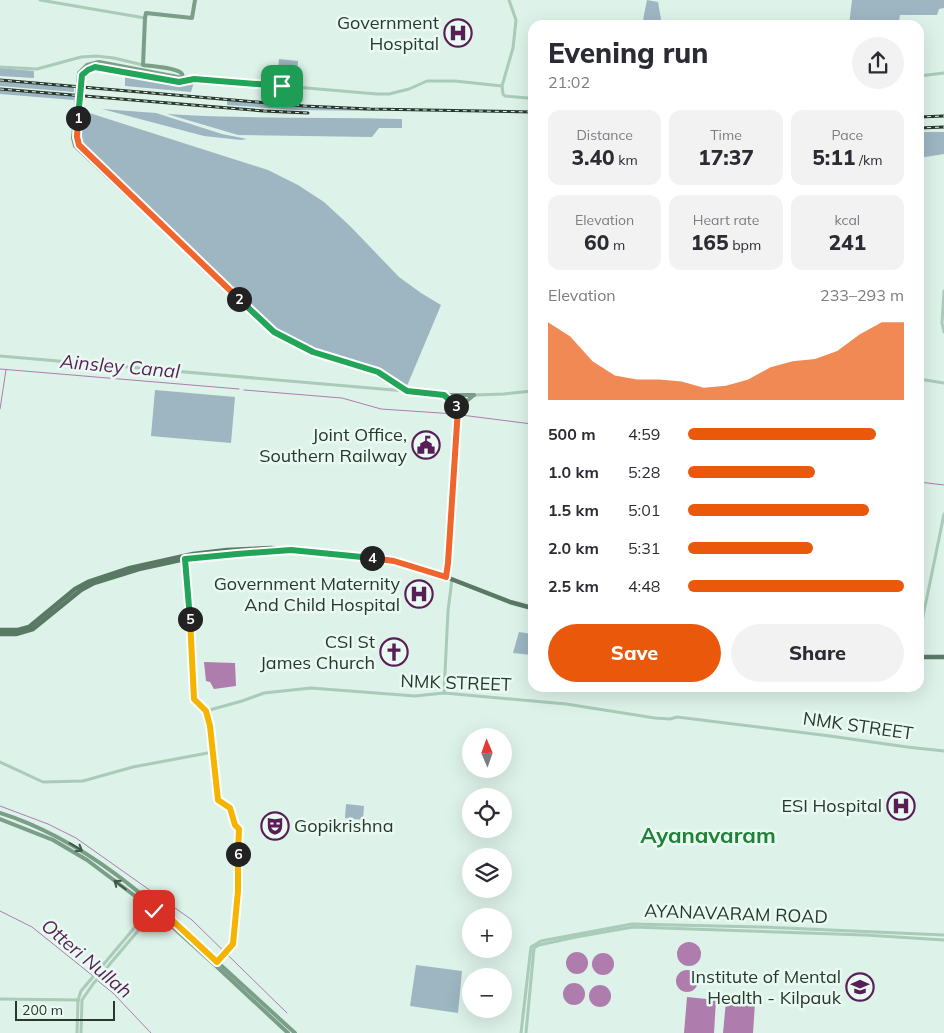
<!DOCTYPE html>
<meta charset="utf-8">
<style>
:root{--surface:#fff;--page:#f2f2f3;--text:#2b2b33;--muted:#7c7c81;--accent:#ea580c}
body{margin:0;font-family:Mulish,sans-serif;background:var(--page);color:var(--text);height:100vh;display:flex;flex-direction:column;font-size:19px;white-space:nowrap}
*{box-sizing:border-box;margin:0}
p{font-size:16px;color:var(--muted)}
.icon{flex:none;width:28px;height:28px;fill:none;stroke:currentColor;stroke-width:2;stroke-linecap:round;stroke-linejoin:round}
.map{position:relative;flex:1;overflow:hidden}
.details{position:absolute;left:528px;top:20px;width:396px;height:672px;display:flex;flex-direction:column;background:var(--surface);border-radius:15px;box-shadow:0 5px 20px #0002}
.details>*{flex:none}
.needle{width:32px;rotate:358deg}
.tools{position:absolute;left:462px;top:728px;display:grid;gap:10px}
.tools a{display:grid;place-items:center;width:50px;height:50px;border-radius:50%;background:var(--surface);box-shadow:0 5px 20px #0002;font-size:25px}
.scale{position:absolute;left:15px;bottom:12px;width:100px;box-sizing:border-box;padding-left:5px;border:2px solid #29382d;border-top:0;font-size:14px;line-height:18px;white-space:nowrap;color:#29382d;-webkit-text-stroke:4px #e9faf2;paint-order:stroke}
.pin{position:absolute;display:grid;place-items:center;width:42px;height:42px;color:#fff;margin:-21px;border-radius:10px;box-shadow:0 2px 8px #0006}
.km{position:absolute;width:25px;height:25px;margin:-12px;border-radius:50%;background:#222;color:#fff;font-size:14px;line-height:25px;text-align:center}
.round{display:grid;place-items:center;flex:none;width:52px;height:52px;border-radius:26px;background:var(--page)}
.summary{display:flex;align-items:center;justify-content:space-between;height:85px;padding:0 20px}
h1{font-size:28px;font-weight:800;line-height:38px}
.figures{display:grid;grid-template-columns:repeat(3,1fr);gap:8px;height:85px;padding:5px 20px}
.figures div{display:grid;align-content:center;border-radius:12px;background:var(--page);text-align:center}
.figures b{font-size:21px;font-weight:800}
.figures small{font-size:14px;font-weight:400}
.figures p{font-size:14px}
.chart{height:140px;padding:10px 20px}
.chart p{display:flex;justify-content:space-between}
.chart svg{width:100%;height:90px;margin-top:5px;fill:var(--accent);opacity:.7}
.primary-button{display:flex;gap:10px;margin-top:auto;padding:10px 20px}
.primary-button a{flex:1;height:58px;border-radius:30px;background:var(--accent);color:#fff;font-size:20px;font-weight:800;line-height:58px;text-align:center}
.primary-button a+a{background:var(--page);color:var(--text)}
ul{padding:0 20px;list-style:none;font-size:16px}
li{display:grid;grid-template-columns:80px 60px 1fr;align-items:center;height:38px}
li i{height:12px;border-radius:6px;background:var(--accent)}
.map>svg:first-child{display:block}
.green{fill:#9db6c2}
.water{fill:#af7cae}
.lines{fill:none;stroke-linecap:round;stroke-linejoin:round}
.stream{stroke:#af7cae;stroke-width:1}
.tertiary{stroke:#a9cbb8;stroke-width:3}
.secondary{stroke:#7a9e87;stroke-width:4}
.primary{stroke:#5a7964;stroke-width:4.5}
.rail-casing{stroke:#29382d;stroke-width:3}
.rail{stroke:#e9faf2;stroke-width:1;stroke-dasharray:4;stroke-linecap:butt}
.secondary-bridge{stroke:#7a9e87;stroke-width:4}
.oneway{stroke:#415748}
.split-1-casing{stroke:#fff;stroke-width:10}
.split-2-casing{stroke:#fff;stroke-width:10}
.split-3-casing{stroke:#fff;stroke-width:10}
.split-4-casing{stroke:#fff;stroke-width:10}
.split-5-casing{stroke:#fff;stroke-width:10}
.split-6-casing{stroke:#fff;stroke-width:10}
.split-7-casing{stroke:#fff;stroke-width:10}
.split-1{stroke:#22a559;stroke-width:6}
.split-2{stroke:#f0652b;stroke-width:6}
.split-3{stroke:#22a559;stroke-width:6}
.split-4{stroke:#f0652b;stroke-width:6}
.split-5{stroke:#22a559;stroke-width:6}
.split-6{stroke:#f5b400;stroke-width:6}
.split-7{stroke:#f5b400;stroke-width:6}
.labels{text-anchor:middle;stroke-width:5;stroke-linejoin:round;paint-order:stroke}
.poi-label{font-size:18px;fill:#29382d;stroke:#e9faf2;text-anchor:end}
.street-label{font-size:18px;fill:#29382d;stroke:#e9faf2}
.water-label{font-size:19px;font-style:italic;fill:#591e56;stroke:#e9faf2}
.district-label{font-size:22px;font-weight:bold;fill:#218136;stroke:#e9faf2}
</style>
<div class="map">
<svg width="944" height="1033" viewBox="0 0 944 1033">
<rect width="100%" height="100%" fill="#ddf2e8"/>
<g class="green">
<path d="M 647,0 L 658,2 L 662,25 L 642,25 Z"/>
<path d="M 852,0 L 944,0 L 944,8 L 939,9 L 937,15 L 900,15 L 898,25 L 849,25 Z"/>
<path d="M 279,59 L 298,61 L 296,84 L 277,82 Z"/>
<path d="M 0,68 L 34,71 L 34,78 L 0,76 Z"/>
<path d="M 125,74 L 183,84 L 189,81 L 194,82 L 191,92 L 125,86 Z"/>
<path d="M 0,81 L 74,87 L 74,92 L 0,86 Z"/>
<path d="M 0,90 L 75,96 L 74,100 L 0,94 Z"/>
<path d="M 227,100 L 378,110 L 378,111 L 297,110 L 227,105 Z"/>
<path d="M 102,109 L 156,113 L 222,134 L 247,139 L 241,140 L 204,136 Z"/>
<path d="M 80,110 L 268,170 L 298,185 L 324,202 L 350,226 L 399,277 L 421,293 L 441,305 L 407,386 L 378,368 L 314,350 L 275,330 L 81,144 L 79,130 Z"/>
<path d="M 167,114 C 245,119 324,117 402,119 L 402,128 L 379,128 L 372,137 L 238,135 Z"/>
<path d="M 919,132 L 944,132 L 944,154 L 919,158 Z"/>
<path d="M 155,390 L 235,397 L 231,443 L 151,436 Z"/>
<path d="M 519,632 L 532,634 L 532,655 L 513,653 Z"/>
<path d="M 346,804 L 364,806 L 363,820 L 345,818 Z"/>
<path d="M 416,965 L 462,971 L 458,1013 L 410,1006 Z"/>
</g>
<g class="water">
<path d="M 204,662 L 235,663 L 236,686 L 214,689 L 210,682 L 206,681 Z"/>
<circle cx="689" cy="954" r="12"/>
<circle cx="577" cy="963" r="11"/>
<circle cx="603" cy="964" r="11"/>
<circle cx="687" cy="981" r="11"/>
<circle cx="574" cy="994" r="11"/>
<circle cx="600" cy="996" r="11"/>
<path d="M 687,997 L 716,1000 L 714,1033 L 684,1033 Z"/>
<path d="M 726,1001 L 755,1003 L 753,1033 L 723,1033 Z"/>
</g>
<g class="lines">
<g class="stream">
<path d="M 0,369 L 239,389"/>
<path d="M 244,390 L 342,398 L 381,409 L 455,414"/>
<path d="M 0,409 L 6,370"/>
<path d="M 461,415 L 532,424"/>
<path d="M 919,482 L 944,485"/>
<path d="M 0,806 L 48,824 L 76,838 L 192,920 L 287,1013"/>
<path d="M 0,911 L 32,927 L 93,976"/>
<path d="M 98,981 L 113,993 L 151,1033"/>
</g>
<g class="tertiary">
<path d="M 40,0 L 145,18"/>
<path d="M 0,67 L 37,69 L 81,57 L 96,56 L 114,58 L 143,65"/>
<path d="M 919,76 L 944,73"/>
<path d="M 201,79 L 377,94 L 389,94 L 409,89 L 427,81 L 455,81 L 502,86 L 503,94 L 505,96 L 527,98 L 530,97 L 532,94"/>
<path d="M 502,86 L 513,48 L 516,20 L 509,0"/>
<path d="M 944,291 L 942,323 L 944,332"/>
<path d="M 0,356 L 405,391"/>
<path d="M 919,379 L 944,383"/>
<path d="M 474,395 L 504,394 L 532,391"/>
<path d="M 185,559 L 194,699 L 206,711 L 210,727 L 218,800 L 230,808 L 235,825 L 239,829 L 238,891 L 233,944 L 217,962"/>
<path d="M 919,636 L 944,514"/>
<path d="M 444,693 L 448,611 L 452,579"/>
<path d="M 206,711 L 242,701 L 264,693 L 311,688 L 415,696 L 444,693 L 566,704 L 655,718 L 670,719 L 677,717 L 830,736 L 907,747 L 944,751"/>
<path d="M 0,762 L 43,782 L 83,781 L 133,767 L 213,752"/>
<path d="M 0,999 L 79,1000"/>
<path d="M 77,1033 L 78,1000 L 81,991 L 152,907"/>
<path d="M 81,1033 L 82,1000 L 93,984 L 158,907"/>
<path d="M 521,1033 L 531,947 L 541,941 L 632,924 L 760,927 L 944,935"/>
<path d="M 526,1033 L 534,948 L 539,945 L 576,937 L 633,927 L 865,935 L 944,940"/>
</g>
<g class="secondary">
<path d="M 79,73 L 87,65 L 99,62 L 188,79 L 201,79"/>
<path d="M 82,75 L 88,70 L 95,67 L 184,82"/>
<path d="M 183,82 C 183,80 183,76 182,74 C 179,68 151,66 143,65 L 145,18 L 146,13 L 192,18 L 195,0"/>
<path d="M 79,103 L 77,137 L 79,145 L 274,332 L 313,352 L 379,372 L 407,391 L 444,395 L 474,395"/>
<path d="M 90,160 L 128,196 L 140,204"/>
<path d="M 444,395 L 458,408"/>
<path d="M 446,577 L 448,563 L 458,408 L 474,395"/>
<path d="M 0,813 C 85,840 150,899 214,959 C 241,984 268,1008 295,1033"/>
<path d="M 0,819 L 53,840 L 87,860 L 155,911 L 215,965 L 288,1033"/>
</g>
<g class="primary">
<path d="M 0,630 L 18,630 L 29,627 L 75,589 L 88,582 L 130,568 L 193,554 L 227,550 L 271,548 L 290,550"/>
<path d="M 0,634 L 16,634 L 33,629 L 81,590 L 94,583 L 139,569 L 185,559 L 237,553 L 291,550 L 394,561 L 446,577 L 510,602 L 532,608"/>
<path d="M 919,657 L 944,657"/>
</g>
<g class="rail-casing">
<g id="rail">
<path d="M 0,80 L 304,106 L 370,109 L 532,112"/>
<path d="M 0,89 L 264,111 L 308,113"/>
<path d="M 919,117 L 944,116"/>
<path d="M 919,128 L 944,127"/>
</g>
</g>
<use href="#rail" class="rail"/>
<g class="secondary-bridge">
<path d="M 79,73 L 73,138 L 75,146 L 90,160"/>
<path d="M 79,103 L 82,75"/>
</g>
</g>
<defs><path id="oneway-shaft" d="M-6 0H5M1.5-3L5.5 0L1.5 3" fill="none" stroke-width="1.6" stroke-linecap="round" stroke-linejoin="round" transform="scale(1.25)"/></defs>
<g class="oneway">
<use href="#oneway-shaft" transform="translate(76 847) rotate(31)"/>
<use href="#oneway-shaft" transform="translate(120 885) rotate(-143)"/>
</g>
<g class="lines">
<g class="split-1-casing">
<path id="split-1" d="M 78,118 L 82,75 L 88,70 L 95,67 L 179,82 L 194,79 L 282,86"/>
</g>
<g class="split-2-casing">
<path id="split-2" d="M 78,118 L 77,137 L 79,145 L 239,299"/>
</g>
<g class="split-3-casing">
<path id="split-3" d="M 239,299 L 274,332 L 313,352 L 378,372 L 407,391 L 444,395 L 456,406"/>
</g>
<g class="split-4-casing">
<path id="split-4" d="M 372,558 L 394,561 L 446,577 L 448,563 L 458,408 L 456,406"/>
</g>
<g class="split-5-casing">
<path id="split-5" d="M 190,619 L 185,559 L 237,554 L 291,550 L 372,558"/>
</g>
<g class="split-6-casing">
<path id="split-6" d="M 190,619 L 194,699 L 206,711 L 210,726 L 218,800 L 230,808 L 235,825 L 239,829 L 238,854"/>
</g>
<g class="split-7-casing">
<path id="split-7" d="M 154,911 L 158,907 L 217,962 L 233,944 L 238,891 L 238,854"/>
</g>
<use href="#split-1" class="split-1"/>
<use href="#split-2" class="split-2"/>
<use href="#split-3" class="split-3"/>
<use href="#split-4" class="split-4"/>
<use href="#split-5" class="split-5"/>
<use href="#split-6" class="split-6"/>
<use href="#split-7" class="split-7"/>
</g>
<defs>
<g id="hospital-ring" transform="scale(1.4375)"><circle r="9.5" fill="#e9faf2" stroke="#591e56" stroke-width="1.5"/><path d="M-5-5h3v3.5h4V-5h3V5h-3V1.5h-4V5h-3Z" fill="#591e56"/></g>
<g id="civic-ring" transform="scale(1.4375)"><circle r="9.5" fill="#e9faf2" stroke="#591e56" stroke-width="1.5"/><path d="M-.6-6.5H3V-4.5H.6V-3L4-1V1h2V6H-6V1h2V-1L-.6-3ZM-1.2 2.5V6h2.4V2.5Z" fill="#591e56"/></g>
<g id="church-ring" transform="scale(1.4375)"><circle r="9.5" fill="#e9faf2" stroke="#591e56" stroke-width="1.5"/><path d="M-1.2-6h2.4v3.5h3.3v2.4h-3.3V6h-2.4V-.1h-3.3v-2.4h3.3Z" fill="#591e56"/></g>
<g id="theatre-ring" transform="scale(1.4375)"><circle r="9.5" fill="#e9faf2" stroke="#591e56" stroke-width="1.5"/><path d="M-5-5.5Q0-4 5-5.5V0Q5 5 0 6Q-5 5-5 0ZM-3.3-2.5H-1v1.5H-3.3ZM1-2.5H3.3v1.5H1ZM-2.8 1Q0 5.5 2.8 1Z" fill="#591e56"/></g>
<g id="university-ring" transform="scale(1.4375)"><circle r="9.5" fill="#e9faf2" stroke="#591e56" stroke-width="1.5"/><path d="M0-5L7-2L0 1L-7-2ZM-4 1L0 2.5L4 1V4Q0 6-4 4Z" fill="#591e56"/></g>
</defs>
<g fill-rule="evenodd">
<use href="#hospital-ring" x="458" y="33"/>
<use href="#civic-ring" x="426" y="445"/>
<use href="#hospital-ring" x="419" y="594"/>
<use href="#church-ring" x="394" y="652"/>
<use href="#hospital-ring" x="901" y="806"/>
<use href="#theatre-ring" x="275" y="826"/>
<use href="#university-ring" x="860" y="987"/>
</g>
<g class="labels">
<g class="poi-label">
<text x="439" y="29">Government<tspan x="439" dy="21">Hospital</tspan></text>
<text x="407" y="441">Joint Office,<tspan x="407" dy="21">Southern Railway</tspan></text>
<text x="400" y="590">Government Maternity<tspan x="400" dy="21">And Child Hospital</tspan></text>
<text x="375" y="648">CSI St<tspan x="375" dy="21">James Church</tspan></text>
<text x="882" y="812">ESI Hospital</text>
<text x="294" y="832" text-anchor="start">Gopikrishna</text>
<text x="841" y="983">Institute of Mental<tspan x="841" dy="21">Health - Kilpauk</tspan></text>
</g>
<g class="street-label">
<text transform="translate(456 683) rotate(2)" y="6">NMK STREET</text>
<text transform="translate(858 726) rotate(8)" y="6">NMK STREET</text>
<text transform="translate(736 914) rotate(2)" y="6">AYANAVARAM ROAD</text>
</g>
<g class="water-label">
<text transform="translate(120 366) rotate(5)" y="7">Ainsley Canal</text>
<text transform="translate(87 958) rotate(40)" y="7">Otteri Nullah</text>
</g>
<g class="district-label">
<text x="708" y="843">Ayanavaram</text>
</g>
</g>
</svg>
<div class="tools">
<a><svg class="needle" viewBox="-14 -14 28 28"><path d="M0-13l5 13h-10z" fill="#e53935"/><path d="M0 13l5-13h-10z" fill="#7c7c81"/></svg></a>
<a><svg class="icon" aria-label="locate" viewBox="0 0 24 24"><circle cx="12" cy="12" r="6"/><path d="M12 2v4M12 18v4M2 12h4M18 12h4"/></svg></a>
<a><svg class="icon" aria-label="layers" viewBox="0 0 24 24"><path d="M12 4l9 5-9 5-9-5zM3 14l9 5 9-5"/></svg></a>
<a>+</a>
<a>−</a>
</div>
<div class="scale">200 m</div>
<div class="pin" style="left:282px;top:86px;background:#1e9e55"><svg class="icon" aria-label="arrive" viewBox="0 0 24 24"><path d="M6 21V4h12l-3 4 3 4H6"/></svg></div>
<div class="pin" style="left:154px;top:911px;background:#d93025"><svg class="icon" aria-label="check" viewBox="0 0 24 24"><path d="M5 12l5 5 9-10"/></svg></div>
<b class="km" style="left:78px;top:118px">1</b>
<b class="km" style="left:239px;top:299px">2</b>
<b class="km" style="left:456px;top:406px">3</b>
<b class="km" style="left:372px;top:558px">4</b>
<b class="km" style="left:190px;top:619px">5</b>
<b class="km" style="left:238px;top:854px">6</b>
<section class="details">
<div class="summary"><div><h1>Evening run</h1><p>21:02</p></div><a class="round"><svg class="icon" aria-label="share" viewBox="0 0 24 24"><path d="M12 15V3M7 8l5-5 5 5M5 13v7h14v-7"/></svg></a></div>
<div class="figures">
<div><p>Distance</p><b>3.40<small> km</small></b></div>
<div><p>Time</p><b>17:37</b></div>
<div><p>Pace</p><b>5:11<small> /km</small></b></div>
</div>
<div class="figures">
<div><p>Elevation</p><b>60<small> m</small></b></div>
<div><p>Heart rate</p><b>165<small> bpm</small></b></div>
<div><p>kcal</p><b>241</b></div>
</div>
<div class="chart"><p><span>Elevation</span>233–293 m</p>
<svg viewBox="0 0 160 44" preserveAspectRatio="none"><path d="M0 44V6L10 13L20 25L30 32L40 34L50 34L60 35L70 38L80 37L90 34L100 28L110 25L120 24L130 20L140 12L150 6L160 6V44z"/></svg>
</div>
<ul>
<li><b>500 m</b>4:59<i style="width:87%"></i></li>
<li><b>1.0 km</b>5:28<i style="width:59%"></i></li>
<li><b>1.5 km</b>5:01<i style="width:84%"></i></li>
<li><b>2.0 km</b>5:31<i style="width:58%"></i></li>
<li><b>2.5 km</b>4:48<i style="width:100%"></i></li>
</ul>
<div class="primary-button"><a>Save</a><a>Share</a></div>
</section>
</div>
